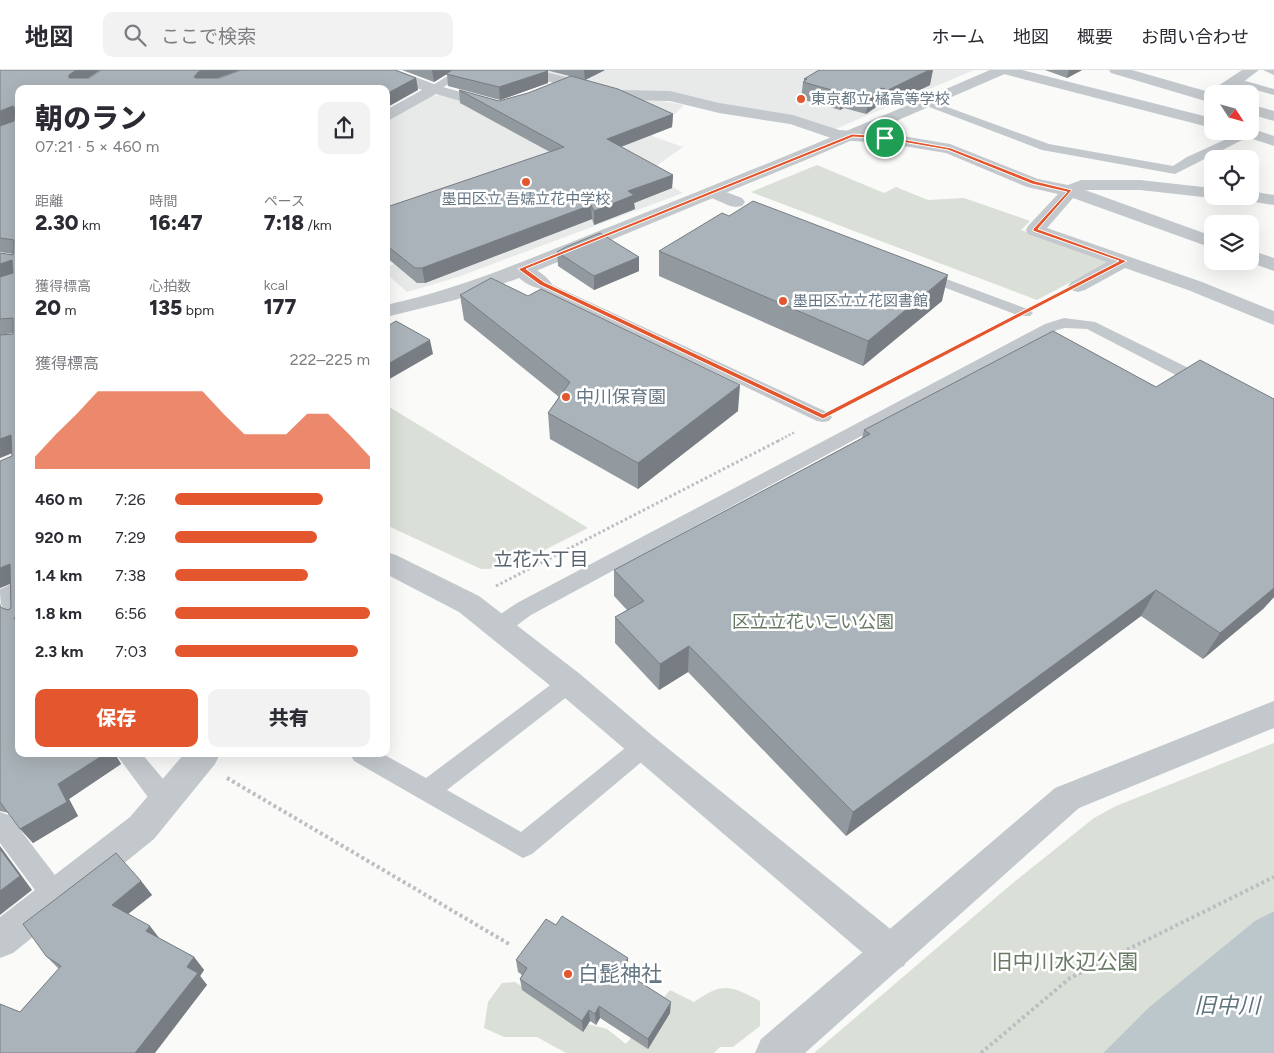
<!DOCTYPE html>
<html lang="ja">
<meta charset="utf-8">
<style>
:root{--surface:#fff;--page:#f2f2f3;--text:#2b2b33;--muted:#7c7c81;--line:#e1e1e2;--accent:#e4572e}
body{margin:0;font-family:Figtree,"Noto Sans JP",sans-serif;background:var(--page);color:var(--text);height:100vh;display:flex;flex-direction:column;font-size:19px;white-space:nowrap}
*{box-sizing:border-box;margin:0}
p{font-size:16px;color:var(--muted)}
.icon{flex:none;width:28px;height:28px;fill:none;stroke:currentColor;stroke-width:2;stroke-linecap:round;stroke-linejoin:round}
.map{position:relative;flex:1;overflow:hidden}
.details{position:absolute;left:15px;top:15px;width:375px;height:672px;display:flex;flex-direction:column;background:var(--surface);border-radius:10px;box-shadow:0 5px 20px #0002}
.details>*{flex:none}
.needle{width:32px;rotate:126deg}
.tools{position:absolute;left:1204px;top:15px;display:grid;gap:10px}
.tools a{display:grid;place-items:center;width:55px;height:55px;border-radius:10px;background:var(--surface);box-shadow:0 5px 20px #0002;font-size:25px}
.pin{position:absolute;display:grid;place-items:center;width:42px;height:42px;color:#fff;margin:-21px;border:2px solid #fff;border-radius:50%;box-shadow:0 1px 5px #0007}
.round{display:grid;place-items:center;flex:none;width:52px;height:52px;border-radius:10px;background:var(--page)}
.head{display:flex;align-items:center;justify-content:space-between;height:85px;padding:0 20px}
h1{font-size:28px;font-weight:800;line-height:38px}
.metrics{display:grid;grid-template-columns:repeat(3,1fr);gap:8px;height:85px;padding:5px 20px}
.metrics div{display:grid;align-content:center}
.metrics b{font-size:21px;font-weight:800}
.metrics small{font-size:14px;font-weight:400}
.metrics p{font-size:14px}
.chart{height:140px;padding:10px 20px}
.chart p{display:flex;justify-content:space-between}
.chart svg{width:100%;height:90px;margin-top:5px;fill:var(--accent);opacity:.7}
.cta{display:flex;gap:10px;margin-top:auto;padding:10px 20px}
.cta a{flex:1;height:58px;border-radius:10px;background:var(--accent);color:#fff;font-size:20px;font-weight:800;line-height:58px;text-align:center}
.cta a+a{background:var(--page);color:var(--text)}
ul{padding:0 20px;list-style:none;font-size:16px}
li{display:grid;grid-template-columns:80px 60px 1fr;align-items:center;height:38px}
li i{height:12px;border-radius:6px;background:var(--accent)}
header{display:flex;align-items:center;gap:30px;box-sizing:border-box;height:70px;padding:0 25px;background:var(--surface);border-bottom:1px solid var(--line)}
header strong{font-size:24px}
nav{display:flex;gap:28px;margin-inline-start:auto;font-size:18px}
.search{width:350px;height:45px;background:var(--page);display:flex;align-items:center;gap:12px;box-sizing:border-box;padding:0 18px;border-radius:10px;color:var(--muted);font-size:19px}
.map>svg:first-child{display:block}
.built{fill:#e8e9e9}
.green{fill:#dadfd7}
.water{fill:#bbc7cb}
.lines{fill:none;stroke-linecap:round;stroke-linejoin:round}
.path-far2{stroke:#bbbfc2;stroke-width:2.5;stroke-dasharray:2 2;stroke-linecap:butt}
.path-far1{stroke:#bbbfc2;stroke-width:3;stroke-dasharray:2.5 2.5;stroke-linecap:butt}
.path{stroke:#bbbfc2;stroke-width:4;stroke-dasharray:3 3;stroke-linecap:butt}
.service{fill:#c3c8cc;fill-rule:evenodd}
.minor{fill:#c3c8cc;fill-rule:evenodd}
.tertiary{fill:#c3c8cc;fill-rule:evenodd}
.wall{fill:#929a9f}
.shaded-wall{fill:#777d82}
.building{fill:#aab3b9;stroke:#777d82}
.route{fill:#e4572e;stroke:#fff;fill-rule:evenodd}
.poi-dot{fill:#e4572e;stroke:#fff;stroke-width:2}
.labels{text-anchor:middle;stroke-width:5;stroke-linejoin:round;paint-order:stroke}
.far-poi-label{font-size:15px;fill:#657683;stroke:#fff;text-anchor:start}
.poi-label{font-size:18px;fill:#657683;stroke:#fff;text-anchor:start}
.park-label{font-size:18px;fill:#687a64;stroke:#fff}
.neighbourhood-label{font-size:19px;fill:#57646e;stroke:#fff}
.near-park-label{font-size:21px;fill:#687a64;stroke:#fff}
.near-poi-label{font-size:21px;fill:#657683;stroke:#fff;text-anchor:start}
.near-water-label{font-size:22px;font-style:italic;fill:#60757c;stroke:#fff}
</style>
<header>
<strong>地図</strong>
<div class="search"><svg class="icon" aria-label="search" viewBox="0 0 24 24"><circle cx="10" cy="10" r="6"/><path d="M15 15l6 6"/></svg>ここで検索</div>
<nav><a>ホーム</a><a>地図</a><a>概要</a><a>お問い合わせ</a></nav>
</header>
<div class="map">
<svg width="1274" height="983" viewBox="0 0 1274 983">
<rect width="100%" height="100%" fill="#fafaf8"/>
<g class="built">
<path d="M 540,0 L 974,0 L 833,60 L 621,22 Z"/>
<path d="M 440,25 L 499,40 L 612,29 L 663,31 L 684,35 L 652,66 L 683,77 L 648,102 L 683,123 L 458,207 L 407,222 L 386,203 L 386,198 L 442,170 L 386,135 L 386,52 L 431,26 Z"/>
</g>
<g class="green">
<path d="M 817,95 L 884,123 L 896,117 L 928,130 L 964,128 L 1030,151 L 1021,160 L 1112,190 L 1037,230 L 751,122 Z"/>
<path d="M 386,335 L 588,458 L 509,498 L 481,499 L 386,455 Z"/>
<path d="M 1274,673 L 1274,841 L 1256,850 L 1148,938 L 1103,983 L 814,983 L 1014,812 L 1094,748 L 1116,736 Z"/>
<path d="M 515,912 L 576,951 L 607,959 L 626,974 L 670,920 L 694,932 C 723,912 730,915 760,931 L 760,956 L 733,977 L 720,977 L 714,983 L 566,983 L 537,967 L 504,967 L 484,958 L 488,932 L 502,913 Z"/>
</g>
<path class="water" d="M 1274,841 L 1274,983 L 1103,983 L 1148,938 L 1256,850 Z"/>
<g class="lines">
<path class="path-far2" d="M 778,371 L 795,362"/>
<path class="path-far1" d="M 496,516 L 780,370"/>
<g class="path">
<path d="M 227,708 L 509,874"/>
<path d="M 981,983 L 1070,908 L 1274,807"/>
</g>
<g class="service">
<path d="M 457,0 L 469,0 L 438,21 L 430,21 L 428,19 L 430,17 Z"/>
<path d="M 1263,0 L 1274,0 L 1274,5 Z"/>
<path d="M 1235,8 L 1274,19 L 1274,25 L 1231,13 L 1230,11 Z"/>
<path d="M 928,30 L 1049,74 L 1173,96 L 1187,87 L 1244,61 L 1250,61 L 1250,59 L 1256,63 L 1175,104 L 1042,80 L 924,35 L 922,33 Z"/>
<path d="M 922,200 L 1030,240 L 1033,243 L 1030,246 L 1020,246 L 917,207 L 915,204 L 917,201 Z"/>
<path d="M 542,210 L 829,343 L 832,347 L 829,351 L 823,352 L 817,351 L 537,217 L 535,214 L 537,211 Z"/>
<path d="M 1064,248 L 1095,252 L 1211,309 L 1213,313 L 1211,317 L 1199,317 L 1087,259 L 1065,258 L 1057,260 L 531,545 C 519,553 506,568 490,563 L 487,557 L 490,551 L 517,533 L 1045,254 Z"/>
<path d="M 19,511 L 17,528 L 19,554 C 2,549 0,534 0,519 Z"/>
<path d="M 569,604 L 577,607 L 580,613 L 577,619 L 447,720 L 521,762 L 635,670 L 643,667 L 651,670 L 655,677 L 651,684 L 532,784 L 523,788 L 354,691 L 350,684 L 383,684 L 426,708 L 561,607 Z"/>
<path d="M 116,684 L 142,684 L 174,722 L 177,730 L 174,738 L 165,741 L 156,738 Z"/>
<path d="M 0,742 L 9,745 L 64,817 L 68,826 L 64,835 L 55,838 L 46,835 L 0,773 Z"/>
</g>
<g class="minor">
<path d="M 376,0 L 397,0 L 439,16 L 501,33 L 503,36 L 501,39 L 495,41 L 436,24 L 386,52 L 386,40 L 422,20 L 378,3 Z"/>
<path d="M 514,0 L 538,0 L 618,20 L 670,21 L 719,33 L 793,45 L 839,60 L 885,63 L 950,74 L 1038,109 L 1068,115 L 1081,110 L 1140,110 L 1212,118 L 1212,126 L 1218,127 L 1212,128 L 1140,120 L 1085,120 L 1212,166 L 1212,178 L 1073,128 L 1047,158 L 1202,212 L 1274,241 L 1274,255 L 1188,220 L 1125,198 L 1085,220 L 1078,222 L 1071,220 L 1068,216 L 1071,212 L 1107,192 L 1028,164 L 1026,160 L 1028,156 L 1058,124 L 1027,117 L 946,83 L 885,73 L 837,70 L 790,54 L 719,43 L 670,31 L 618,30 L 516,3 Z"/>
<path d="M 998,0 L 1022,0 L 1212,48 L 1212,58 L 1000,3 Z"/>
<path d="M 1109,0 L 1132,0 L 1209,22 L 1242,0 L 1259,0 L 1227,24 L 1212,24 L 1212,33 L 1111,3 Z"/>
<path d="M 1250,34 L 1274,41 L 1274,51 L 1250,44 Z"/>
<path d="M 1250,58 L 1274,66 L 1274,76 L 1237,64 L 1235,61 L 1250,61 Z"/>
<path d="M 713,117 L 742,128 L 745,132 L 742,136 L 736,137 L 730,136 L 707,126 L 704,122 L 707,118 Z"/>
<path d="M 1250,121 L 1274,125 L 1274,135 L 1241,130 L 1238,126 L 1250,126 Z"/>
<path d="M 1250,180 L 1274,188 L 1274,201 L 1246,191 L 1250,191 Z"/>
<path d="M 521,193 C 532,196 546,205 552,214 L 549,218 C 535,222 519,210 511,199 L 514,195 Z"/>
<path d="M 386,482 L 396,485 L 479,526 L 580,604 L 654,667 L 904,870 L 910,883 L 904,896 L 891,902 L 878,896 L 558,622 L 459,542 L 386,504 Z"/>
<path d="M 184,684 L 220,684 L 215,694 L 154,769 L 13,883 L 0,888 L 0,847 L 130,747 Z"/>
</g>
<g class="tertiary">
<path d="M 990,0 L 1009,0 L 1007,3 L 820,84 L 514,210 L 455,230 L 386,247 L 386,235 C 469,217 544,182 622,152 C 745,103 868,53 990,0 Z"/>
<path d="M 1274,631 L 1274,658 L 1079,738 L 805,983 L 755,983 L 761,969 L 1055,718 Z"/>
</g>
</g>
<g class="wall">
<path d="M 0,0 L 100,0 L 88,8 L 416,8 L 418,20 L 19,19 L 19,684 L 115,684 L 121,694 L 69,729 L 78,746 L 33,773 L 9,743 L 0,741 L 0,532 L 1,537 L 2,538 L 8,540 L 11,538 L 10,514 L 0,518 L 12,386 L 12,383 L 0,388 L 0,265 L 13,264 L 13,263 L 0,265 L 0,183 L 13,185 L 13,184 L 0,182 Z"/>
<path d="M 402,0 L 545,0 L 548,1 L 548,13 L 500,30 L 448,16 L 447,4 L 434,12 Z"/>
<path d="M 546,0 L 605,0 L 585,10 Z"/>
<path d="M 1045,0 L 1082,0 L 1067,8 Z"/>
<path d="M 804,9 L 930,15 L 885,37 L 879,35 L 866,44 L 844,38 L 840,40 L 801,29 L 803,12 L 804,11 Z"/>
<path d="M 459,20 L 499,31 L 673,44 L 672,57 L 621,77 L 673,105 L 672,118 L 634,133 L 635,139 L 594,155 L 592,149 L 425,213 L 417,213 L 386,187 L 386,134 L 390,136 L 550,82 L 460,33 Z"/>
<path d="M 659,181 L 942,231 L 863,296 L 659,206 Z"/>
<path d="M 557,182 L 639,187 L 639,201 L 594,220 L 558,196 Z"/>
<path d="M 460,225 L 738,341 L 638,419 L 550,369 L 548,343 L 559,327 L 464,250 Z"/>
<path d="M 1156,317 L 1274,329 L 1274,527 L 1263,539 L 1203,589 L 1141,546 L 846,766 L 688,602 L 659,620 L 615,573 L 615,547 L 627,540 L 614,526 L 614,500 L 862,368 L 864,360 Z"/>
<path d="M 141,811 L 152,825 L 128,844 L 159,868 L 194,887 L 204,900 L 200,906 L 207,915 L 20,942 L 59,899 L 46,886 Z"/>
<path d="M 516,890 L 628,900 L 628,904 L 670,943 L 648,979 L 600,948 L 596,955 L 590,951 L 583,962 L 522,920 L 520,909 L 522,905 L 518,902 Z"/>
</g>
<g class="shaded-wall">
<path d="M 76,0 L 100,0 L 74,17 L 69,8 L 69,5 Z"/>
<path d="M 202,0 L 240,0 L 201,14 L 194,7 L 198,2 Z"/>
<path d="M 432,0 L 453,0 L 434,12 Z"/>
<path d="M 584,0 L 605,0 L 585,10 Z"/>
<path d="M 929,0 L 933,0 L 930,15 L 885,37 L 888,20 Z"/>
<path d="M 1069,0 L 1082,0 L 1067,8 Z"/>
<path d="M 548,1 L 548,13 L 500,30 L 499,17 Z"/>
<path d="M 416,8 L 418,20 L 386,38 L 386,24 Z"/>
<path d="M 882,18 L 879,35 L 866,44 L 869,27 Z"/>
<path d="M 846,20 L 844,38 L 840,40 L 842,23 Z"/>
<path d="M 13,36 L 18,49 L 0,57 L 0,41 Z"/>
<path d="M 673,44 L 672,57 L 607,82 L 607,69 Z"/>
<path d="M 673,105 L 672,118 L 634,133 L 635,139 L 594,155 L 594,141 L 628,121 Z"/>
<path d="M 591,135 L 592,149 L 425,213 L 422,198 Z"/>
<path d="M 639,187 L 639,201 L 594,220 L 594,206 Z"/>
<path d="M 12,190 L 19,203 L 0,212 L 0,194 Z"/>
<path d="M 948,205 L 942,231 L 863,296 L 868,271 Z"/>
<path d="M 430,270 L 433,284 L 386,311 L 386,295 Z"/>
<path d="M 740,315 L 738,341 L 638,419 L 638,393 Z"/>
<path d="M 11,365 L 19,380 L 0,388 L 0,369 Z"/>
<path d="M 10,494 L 19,510 L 0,518 L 0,498 Z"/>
<path d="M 1274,518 L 1274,527 L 1263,539 L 1203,589 L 1220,563 Z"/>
<path d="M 1156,520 L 1141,546 L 846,766 L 853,742 Z"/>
<path d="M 19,546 L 19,556 L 14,548 Z"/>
<path d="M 689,576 L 688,602 L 659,620 L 660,594 Z"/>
<path d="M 105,684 L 115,684 L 121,694 L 69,729 L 78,746 L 33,773 L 20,759 L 58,714 Z"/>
<path d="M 0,776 L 32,820 L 0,845 Z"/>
<path d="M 141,811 L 152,825 L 123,848 L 112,835 Z"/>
<path d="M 150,856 L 160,869 L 146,861 Z"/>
<path d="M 194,887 L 204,900 L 200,906 L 207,915 L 155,983 L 135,983 L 187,897 Z"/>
<path d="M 628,888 L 628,911 L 622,896 Z"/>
<path d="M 671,932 L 670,943 L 648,979 L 648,969 Z"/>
<path d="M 599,936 L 600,948 L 596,955 L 595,944 Z"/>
<path d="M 589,940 L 590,951 L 583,962 L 582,951 Z"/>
</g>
<g class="building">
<path d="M 0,0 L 76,0 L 69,5 L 69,8 L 89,8 L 101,0 L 202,0 L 198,2 L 194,7 L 196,8 L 219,8 L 241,0 L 395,0 L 416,8 L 386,24 L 386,19 L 19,19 L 19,546 L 14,548 L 19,555 L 19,684 L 105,684 L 58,714 L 67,732 L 20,759 L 0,732 L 0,536 L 2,538 L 8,540 L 11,538 L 10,494 L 0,498 L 0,391 L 12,386 L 11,365 L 0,369 L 0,265 L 13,264 L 13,248 L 0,249 L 0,207 L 13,203 L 12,190 L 0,194 L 0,183 L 13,185 L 14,170 L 0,168 L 0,56 L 14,51 L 15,38 L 13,36 L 0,41 Z"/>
<path d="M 452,0 L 545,0 L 548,1 L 499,17 L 446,4 Z"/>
<path d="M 819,0 L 929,0 L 888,20 L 882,18 L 869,27 L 846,20 L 842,23 L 803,12 L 807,9 L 804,9 Z"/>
<path d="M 571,6 L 618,19 L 673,44 L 607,69 L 673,105 L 628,121 L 634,125 L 594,141 L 591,135 L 422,198 L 415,198 L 386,175 L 386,134 L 390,136 L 564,77 L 459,20 L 499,31 L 528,23 Z"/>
<path d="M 753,131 L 948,205 L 868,271 L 659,181 L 722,143 L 729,146 Z"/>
<path d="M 600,163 L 639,187 L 594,206 L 557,182 L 566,177 Z"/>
<path d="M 491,208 L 528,226 L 541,219 L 740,315 L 638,393 L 548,343 L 570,312 L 460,225 Z"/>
<path d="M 396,251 L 430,270 L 386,295 L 386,257 Z"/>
<path d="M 1053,261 L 1156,317 L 1200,290 L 1274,329 L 1274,518 L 1220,563 L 1156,520 L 853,742 L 689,576 L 660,594 L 615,547 L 644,531 L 614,500 L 870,364 L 864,360 Z"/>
<path d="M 0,779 L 20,806 L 0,821 Z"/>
<path d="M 116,783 L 141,811 L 112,835 L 150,856 L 146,861 L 194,887 L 187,897 L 198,903 L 135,983 L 0,983 L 0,934 L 20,942 L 61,896 L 46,886 L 23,854 Z"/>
<path d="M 562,846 L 628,888 L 622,896 L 628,899 L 626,903 L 671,932 L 648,969 L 599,936 L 595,944 L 589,940 L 582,951 L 520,909 L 527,898 L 516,890 L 546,849 L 556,855 Z"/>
</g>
<path class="route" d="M 852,64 L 885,66 L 951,78 L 1035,111 L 1072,120 L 1038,159 L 1127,191 L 823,349 L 540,215 L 518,199 ZM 853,67 L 885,69 L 948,80 L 1032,114 L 1067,122 L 1033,159 L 1033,161 L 1119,191 L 823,344 L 544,212 L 526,199 Z"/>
<g class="poi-dot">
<circle cx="801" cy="29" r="5"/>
<circle cx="526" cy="112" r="5"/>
<circle cx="783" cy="231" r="5"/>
<circle cx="566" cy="327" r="5"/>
<circle cx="568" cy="904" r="5"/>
</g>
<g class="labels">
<g class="far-poi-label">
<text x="811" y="34">東京都立 橘高等学校</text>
<text x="526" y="134" text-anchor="middle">墨田区立 吾嬬立花中学校</text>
<text x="793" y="236">墨田区立立花図書館</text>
</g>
<g class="poi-label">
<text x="576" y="333">中川保育園</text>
</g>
<g class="park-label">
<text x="813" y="558">区立立花いこい公園</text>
</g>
<g class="neighbourhood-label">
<text x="541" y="496">立花六丁目</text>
</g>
<g class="near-park-label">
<text x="1065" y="899">旧中川水辺公園</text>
</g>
<g class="near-poi-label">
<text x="578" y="911">白髭神社</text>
</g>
<g class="near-water-label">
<text x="1227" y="943">旧中川</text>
</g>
</g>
</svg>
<div class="tools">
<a><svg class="needle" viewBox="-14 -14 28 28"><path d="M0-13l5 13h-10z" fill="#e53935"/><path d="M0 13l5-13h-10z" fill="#7c7c81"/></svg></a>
<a><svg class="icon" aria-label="locate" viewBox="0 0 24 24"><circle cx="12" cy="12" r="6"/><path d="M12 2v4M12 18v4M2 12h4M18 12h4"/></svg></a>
<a><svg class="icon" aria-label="layers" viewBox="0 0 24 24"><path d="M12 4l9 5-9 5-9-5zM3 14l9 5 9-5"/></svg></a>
</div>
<div class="pin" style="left:885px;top:68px;background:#1e9e55"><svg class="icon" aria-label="arrive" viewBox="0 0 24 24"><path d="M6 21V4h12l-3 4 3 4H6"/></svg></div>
<section class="details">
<div class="head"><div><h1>朝のラン</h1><p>07:21 · 5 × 460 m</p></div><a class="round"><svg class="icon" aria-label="share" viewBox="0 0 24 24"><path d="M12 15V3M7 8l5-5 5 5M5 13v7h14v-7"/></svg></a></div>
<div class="metrics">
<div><p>距離</p><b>2.30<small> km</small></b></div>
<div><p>時間</p><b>16:47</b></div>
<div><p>ペース</p><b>7:18<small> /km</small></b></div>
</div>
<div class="metrics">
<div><p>獲得標高</p><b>20<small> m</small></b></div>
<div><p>心拍数</p><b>135<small> bpm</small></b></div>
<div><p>kcal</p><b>177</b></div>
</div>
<div class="chart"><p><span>獲得標高</span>222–225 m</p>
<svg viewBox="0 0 160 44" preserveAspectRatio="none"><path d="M0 44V38L10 27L20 17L30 6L40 6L50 6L60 6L70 6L80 6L90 17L100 27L110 27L120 27L130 17L140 17L150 27L160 38V44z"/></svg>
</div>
<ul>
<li><b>460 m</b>7:26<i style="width:76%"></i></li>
<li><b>920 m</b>7:29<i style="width:73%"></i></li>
<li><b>1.4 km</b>7:38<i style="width:68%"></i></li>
<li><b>1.8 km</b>6:56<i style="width:100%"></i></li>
<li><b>2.3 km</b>7:03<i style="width:94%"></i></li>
</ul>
<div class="cta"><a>保存</a><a>共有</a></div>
</section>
</div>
